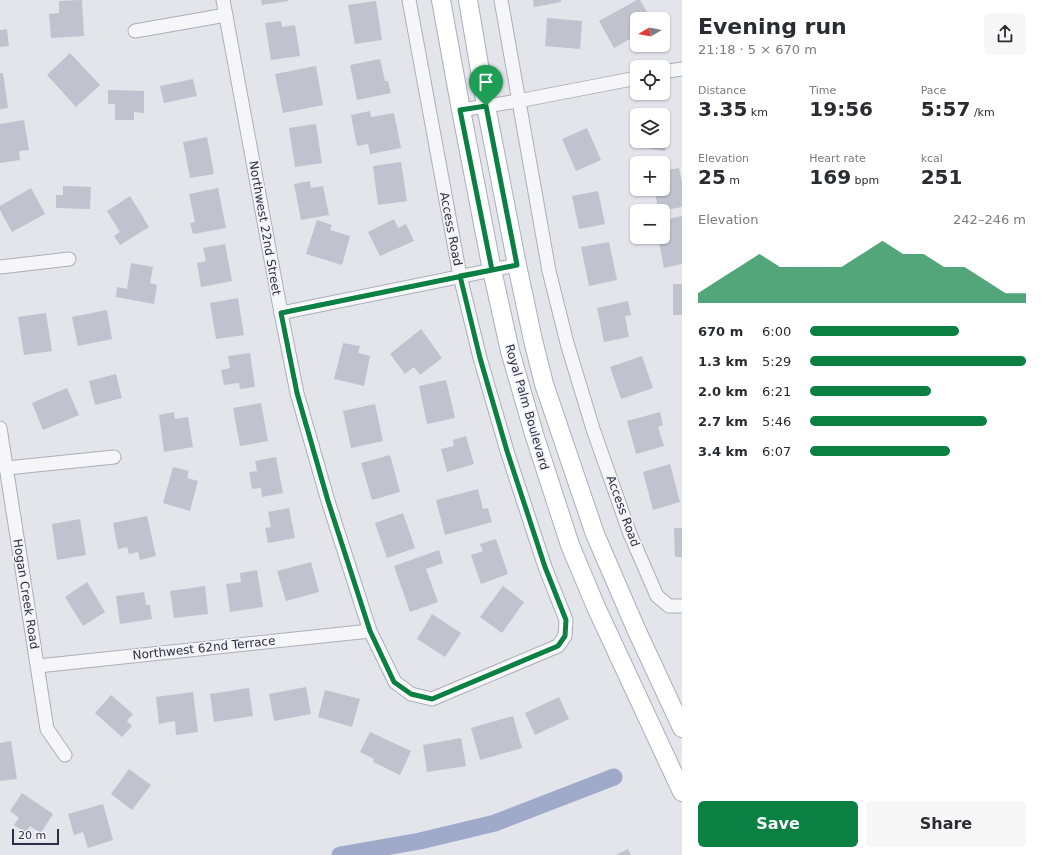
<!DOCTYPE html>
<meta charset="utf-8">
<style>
:root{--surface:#fff;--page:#f7f7f7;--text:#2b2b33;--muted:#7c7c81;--accent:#0b8043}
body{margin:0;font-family:"DejaVu Sans",sans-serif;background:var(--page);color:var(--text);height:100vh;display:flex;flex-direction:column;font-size:15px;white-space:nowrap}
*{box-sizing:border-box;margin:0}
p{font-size:13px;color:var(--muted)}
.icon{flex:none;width:22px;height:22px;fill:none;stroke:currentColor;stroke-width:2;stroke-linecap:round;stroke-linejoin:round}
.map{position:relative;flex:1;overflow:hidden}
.drawer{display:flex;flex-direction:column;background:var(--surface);width:360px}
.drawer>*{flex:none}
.needle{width:26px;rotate:260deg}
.tools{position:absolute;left:630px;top:12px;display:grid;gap:8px}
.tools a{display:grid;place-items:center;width:40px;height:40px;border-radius:6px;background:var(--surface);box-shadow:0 1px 3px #0004;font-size:20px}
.scale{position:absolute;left:12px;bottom:10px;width:47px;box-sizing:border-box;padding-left:4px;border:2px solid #2b2e44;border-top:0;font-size:11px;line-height:14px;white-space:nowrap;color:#2b2e44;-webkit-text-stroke:3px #f3f4f8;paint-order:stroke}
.pin{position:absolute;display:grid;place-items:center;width:34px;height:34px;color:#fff;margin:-41px -17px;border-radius:50% 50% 50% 0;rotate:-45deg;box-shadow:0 0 4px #0007}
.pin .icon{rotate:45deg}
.round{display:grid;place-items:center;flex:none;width:42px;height:42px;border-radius:6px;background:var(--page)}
.summary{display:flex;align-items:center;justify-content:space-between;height:68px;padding:0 16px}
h1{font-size:22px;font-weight:700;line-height:30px}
.metrics{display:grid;grid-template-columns:repeat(3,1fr);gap:6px;height:68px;padding:4px 16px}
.metrics div{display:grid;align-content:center}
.metrics b{font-size:20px;font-weight:700}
.metrics small{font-size:11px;font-weight:400}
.metrics p{font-size:11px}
.chart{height:112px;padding:8px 16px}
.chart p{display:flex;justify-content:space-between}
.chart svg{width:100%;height:72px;margin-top:4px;fill:var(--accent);opacity:.7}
.primary-button{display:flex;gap:8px;margin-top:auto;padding:8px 16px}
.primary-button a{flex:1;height:46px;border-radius:6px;background:var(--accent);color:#fff;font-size:16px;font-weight:700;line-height:46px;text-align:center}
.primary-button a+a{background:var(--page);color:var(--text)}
ul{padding:0 16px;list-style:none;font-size:13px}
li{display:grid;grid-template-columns:64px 48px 1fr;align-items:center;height:30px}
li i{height:10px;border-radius:5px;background:var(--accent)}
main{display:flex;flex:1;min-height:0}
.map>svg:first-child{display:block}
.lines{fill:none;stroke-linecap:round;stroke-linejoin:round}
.canal{stroke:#9faacb;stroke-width:17}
.building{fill:#c0c2ce}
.minor-casing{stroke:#acaeb9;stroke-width:15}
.secondary-casing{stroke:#acaeb9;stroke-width:20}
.minor{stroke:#f6f6f9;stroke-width:13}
.secondary{stroke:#fff;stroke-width:18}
.route-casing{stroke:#fff;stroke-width:8}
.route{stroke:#0b8043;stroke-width:5}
.labels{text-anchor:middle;stroke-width:3.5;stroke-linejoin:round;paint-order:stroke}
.street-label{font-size:12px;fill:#2b2e44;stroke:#f3f4f8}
</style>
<main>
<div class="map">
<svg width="682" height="855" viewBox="0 0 682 855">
<rect width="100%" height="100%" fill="#e3e5eb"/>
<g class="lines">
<path class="canal" d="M 340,855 L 420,841 L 495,823 L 614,777"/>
</g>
<g class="building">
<path d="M 79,0 L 82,0 L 84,36 L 51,38 L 49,14 L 59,13 L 59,1 Z"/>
<path d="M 261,0 L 288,0 L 288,1 L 262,5 Z"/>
<path d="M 533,0 L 561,0 L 561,2 L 534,7 Z"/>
<path d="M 637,0 L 640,0 L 651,19 L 637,19 L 637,26 L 635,27 L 637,31 L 637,35 L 614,48 L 599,21 Z"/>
<path d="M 376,1 L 382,40 L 355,44 L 348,5 Z"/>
<path d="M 547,18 L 582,21 L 580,49 L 545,46 Z"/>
<path d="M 281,21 L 282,27 L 295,25 L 300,56 L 271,60 L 265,23 Z"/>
<path d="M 7,29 L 9,46 L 0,47 L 0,30 Z"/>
<path d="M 70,53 L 100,85 L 76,107 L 47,75 Z"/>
<path d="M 380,59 L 385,81 L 388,81 L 391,93 L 357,100 L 350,65 Z"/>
<path d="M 316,66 L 323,105 L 283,113 L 275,74 Z"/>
<path d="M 0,73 L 3,73 L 8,108 L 0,109 Z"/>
<path d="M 193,79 L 197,96 L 164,103 L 160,86 Z"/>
<path d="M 108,90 L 144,91 L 144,113 L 134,112 L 134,120 L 115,120 L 115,104 L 108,104 Z"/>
<path d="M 370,111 L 371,117 L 394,113 L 401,148 L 370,154 L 368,144 L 357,146 L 351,115 Z"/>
<path d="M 634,116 L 637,116 L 637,141 L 663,141 L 663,125 L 668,126 L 665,151 L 630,146 Z"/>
<path d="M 24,120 L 29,150 L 19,151 L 20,160 L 0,163 L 0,124 Z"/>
<path d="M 316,124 L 322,163 L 295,167 L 289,128 Z"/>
<path d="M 587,128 L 601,160 L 576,171 L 562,139 Z"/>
<path d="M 207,137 L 214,174 L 190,178 L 183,142 Z"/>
<path d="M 401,162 L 407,201 L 378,205 L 373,166 Z"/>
<path d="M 679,168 L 682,182 L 682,207 L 659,211 L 654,189 L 663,189 L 663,171 Z"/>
<path d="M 310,181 L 311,188 L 323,186 L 329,215 L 301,220 L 294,184 Z"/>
<path d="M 63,186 L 91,187 L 90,209 L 56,208 L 56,195 L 63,195 Z"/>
<path d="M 31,188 L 45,214 L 12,232 L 0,210 L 0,206 Z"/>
<path d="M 218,188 L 226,228 L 193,234 L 190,223 L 195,222 L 189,194 Z"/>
<path d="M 598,191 L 605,224 L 579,229 L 572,196 Z"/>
<path d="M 130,196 L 149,227 L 120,245 L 114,236 L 120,232 L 107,211 Z"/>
<path d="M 682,216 L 682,264 L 664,268 L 658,237 L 663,237 L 663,234 L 664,234 L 663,220 Z"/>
<path d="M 394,219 L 398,228 L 406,224 L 414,241 L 380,256 L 368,232 Z"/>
<path d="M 317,220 L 332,225 L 330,230 L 350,236 L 342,265 L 306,254 Z"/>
<path d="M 609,242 L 617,280 L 589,286 L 581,247 Z"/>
<path d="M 225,244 L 232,281 L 201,287 L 197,263 L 206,261 L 203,248 Z"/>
<path d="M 131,263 L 153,267 L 150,283 L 157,285 L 154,304 L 116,297 L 117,287 L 127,289 Z"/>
<rect x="673" y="284" width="9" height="31"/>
<path d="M 238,298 L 244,335 L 216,339 L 210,303 Z"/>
<path d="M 628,301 L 631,315 L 625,316 L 629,337 L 604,342 L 597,308 Z"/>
<path d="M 107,310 L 112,339 L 78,346 L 72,317 Z"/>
<path d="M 46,313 L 52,351 L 24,355 L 18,317 Z"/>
<path d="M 421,329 L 442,358 L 420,375 L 414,367 L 405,374 L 390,354 Z"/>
<path d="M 343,343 L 360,346 L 358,353 L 370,356 L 364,386 L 334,379 Z"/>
<path d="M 250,353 L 255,387 L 240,389 L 239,383 L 224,385 L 221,370 L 230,368 L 228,356 Z"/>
<path d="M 642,356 L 653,388 L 621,399 L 610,367 Z"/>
<path d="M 116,374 L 122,398 L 95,405 L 89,381 Z"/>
<path d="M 446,380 L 455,418 L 427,424 L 419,386 Z"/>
<path d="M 67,388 L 79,415 L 43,430 L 32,403 Z"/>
<path d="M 261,403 L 268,441 L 240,446 L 233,408 Z"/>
<path d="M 375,404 L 383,441 L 351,448 L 343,411 Z"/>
<path d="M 174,412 L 175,419 L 188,417 L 193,447 L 164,452 L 159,415 Z"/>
<path d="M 660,412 L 663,425 L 658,427 L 664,446 L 636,454 L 627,421 Z"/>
<path d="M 466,436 L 474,464 L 447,472 L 441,449 L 454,446 L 453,440 Z"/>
<path d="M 390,455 L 400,492 L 372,500 L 361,463 Z"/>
<path d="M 276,457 L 283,493 L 262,497 L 261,488 L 252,489 L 249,472 L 257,471 L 255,461 Z"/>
<path d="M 670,464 L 680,502 L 653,510 L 643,472 Z"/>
<path d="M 173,467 L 189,471 L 187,478 L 198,481 L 190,511 L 163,503 Z"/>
<path d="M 478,489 L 483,509 L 488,508 L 492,522 L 445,535 L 436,500 Z"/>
<path d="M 289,508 L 295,538 L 268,543 L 265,528 L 271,527 L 268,512 Z"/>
<path d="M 403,513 L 415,548 L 387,558 L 375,523 Z"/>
<path d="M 147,516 L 156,556 L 140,560 L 138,552 L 129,554 L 127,547 L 118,549 L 113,523 Z"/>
<path d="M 80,519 L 86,555 L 57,560 L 52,524 Z"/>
<path d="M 674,528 L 682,528 L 682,557 L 675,557 Z"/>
<path d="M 496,539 L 508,574 L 481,584 L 471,555 L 483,551 L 480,544 Z"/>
<path d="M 439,550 L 443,563 L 426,569 L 438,602 L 410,612 L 394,566 Z"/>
<path d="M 311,562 L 319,592 L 286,601 L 277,571 Z"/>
<path d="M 257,570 L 263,607 L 230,612 L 226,584 L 241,582 L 240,573 Z"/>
<path d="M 87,582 L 105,612 L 83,626 L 65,597 Z"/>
<path d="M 205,586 L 208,614 L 174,618 L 170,591 Z"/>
<path d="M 503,586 L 524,602 L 502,633 L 480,617 Z"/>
<path d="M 144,592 L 146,605 L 150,605 L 152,619 L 120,624 L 116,596 Z"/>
<path d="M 432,614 L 461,633 L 445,657 L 417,639 Z"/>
<path d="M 306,687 L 311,714 L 274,721 L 269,694 Z"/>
<path d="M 249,688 L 253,716 L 214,722 L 210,694 Z"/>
<path d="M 325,690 L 360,699 L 352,727 L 318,717 Z"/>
<path d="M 193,692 L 198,732 L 176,735 L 175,721 L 159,724 L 156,697 Z"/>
<path d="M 111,695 L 133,714 L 127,721 L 132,726 L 122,737 L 95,713 Z"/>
<path d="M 559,697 L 569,719 L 535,735 L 525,713 Z"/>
<path d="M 513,716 L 522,748 L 480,760 L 471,728 Z"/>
<path d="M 370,732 L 411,751 L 400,775 L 373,762 L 374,759 L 360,752 Z"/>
<path d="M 461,738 L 466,766 L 427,772 L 423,745 Z"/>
<path d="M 11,741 L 17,779 L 0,781 L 0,743 Z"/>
<path d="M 129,769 L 151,785 L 132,810 L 111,794 Z"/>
<path d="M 22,793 L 53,814 L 41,833 L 30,826 L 26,833 L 14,825 L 19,818 L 10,811 Z"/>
<path d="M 103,804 L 113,840 L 88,848 L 83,832 L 74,835 L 68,814 Z"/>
<path d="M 628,849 L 631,855 L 616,855 Z"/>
</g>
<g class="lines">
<g class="minor-casing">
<g id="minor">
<path d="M 223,0 L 281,313 L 297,393 L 328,501 L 370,631 L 395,682 L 411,694 L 432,699 L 558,646 L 565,636 L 566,620 L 545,567 L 507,451 L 480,358 L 460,276 L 409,0"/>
<path d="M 501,0 L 549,271 L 567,343 L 593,429 L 630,534 L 657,596 L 669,606 L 682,606"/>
<path d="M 135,31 L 226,15"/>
<path d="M 663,72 L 682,69"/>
<path d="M 461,110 L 518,101 L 637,78"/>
<path d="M 0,267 L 69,259"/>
<path d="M 281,313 L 517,265"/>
<path d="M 0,428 L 47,729 L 65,755"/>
<path d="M 7,468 L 114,457"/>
<path d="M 38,666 L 370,631"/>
</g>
</g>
<g class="secondary-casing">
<g id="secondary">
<path d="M 441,0 L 461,110 L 492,270 L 510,351 L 534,434 L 570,545 L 596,607 L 682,792"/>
<path d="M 468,0 L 486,106 L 517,265 L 533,340 L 544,384 L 595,534 L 636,629 L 682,728"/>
</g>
</g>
<use href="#minor" class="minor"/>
<use href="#secondary" class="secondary"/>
</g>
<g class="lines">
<g class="route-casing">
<path id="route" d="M 486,106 L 517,265 L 281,313 L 297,393 L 328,501 L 370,631 L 394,682 L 411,694 L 432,699 L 558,646 L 565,636 L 566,620 L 545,567 L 507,451 L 480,358 L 460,276 L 492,270 L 460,110 L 486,106"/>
</g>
<use href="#route" class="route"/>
</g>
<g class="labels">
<g class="street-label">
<text transform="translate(265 228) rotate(80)" y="4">Northwest 22nd Street</text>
<text transform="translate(451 229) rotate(79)" y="4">Access Road</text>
<text transform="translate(527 407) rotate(74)" y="4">Royal Palm Boulevard</text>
<text transform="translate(623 511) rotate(70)" y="4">Access Road</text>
<text transform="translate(26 594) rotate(81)" y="4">Hogan Creek Road</text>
<text transform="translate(204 648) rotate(-6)" y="4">Northwest 62nd Terrace</text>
</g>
</g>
</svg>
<div class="tools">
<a><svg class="needle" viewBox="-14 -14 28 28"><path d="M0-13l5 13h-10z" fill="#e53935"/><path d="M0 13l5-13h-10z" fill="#7c7c81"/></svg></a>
<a><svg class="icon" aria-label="locate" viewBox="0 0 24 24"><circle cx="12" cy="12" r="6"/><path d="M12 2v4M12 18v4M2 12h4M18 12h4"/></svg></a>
<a><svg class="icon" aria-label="layers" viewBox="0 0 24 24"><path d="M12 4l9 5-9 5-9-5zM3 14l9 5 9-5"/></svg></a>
<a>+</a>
<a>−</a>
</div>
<div class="scale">20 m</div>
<div class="pin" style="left:486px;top:106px;background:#1e9e55"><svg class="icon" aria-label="arrive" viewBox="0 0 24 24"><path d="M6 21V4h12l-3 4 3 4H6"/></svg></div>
</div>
<section class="drawer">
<div class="summary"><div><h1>Evening run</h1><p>21:18 · 5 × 670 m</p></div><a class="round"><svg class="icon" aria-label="share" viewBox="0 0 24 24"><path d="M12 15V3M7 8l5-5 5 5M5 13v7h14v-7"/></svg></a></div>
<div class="metrics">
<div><p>Distance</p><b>3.35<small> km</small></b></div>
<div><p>Time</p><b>19:56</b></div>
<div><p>Pace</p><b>5:57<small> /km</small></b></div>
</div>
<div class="metrics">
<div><p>Elevation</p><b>25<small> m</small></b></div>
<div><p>Heart rate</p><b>169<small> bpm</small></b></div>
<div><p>kcal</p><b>251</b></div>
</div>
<div class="chart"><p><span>Elevation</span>242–246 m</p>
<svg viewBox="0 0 160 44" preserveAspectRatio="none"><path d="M0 44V38L10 30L20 22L30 14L40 22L50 22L60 22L70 22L80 14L90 6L100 14L110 14L120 22L130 22L140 30L150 38L160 38V44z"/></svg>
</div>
<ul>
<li><b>670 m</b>6:00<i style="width:69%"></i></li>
<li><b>1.3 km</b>5:29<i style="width:100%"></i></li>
<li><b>2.0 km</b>6:21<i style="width:56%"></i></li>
<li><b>2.7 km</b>5:46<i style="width:82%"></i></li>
<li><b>3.4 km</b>6:07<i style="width:65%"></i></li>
</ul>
<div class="primary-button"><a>Save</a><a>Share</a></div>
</section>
</main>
